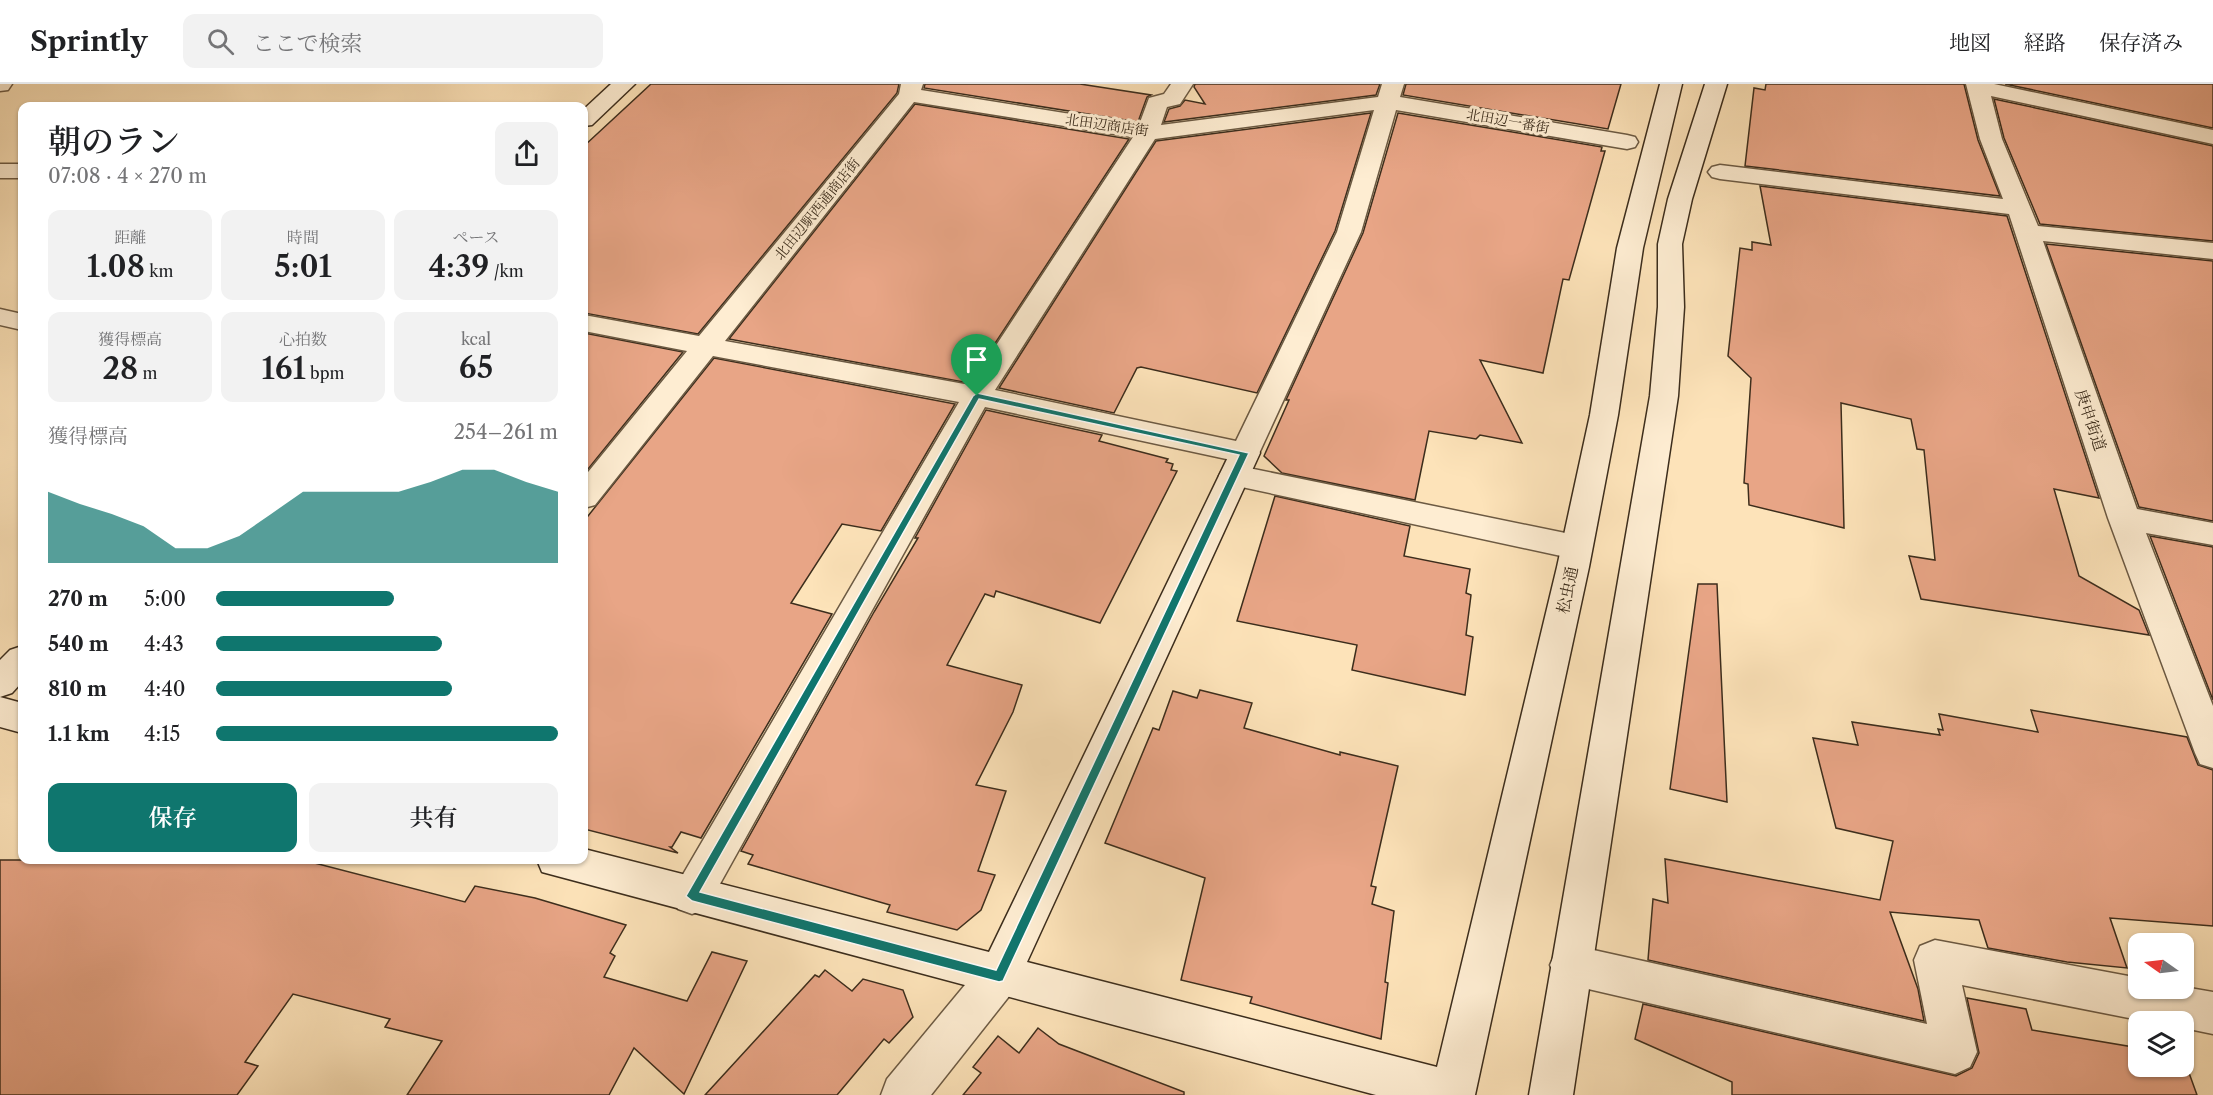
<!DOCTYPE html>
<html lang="ja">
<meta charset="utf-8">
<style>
:root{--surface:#fff;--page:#f2f2f2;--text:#202124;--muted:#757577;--line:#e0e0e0;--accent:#0f766e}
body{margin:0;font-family:"Libre Caslon Text","Noto Serif JP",serif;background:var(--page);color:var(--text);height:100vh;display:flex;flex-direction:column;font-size:22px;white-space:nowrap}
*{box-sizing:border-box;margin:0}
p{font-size:20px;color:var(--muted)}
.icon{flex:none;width:33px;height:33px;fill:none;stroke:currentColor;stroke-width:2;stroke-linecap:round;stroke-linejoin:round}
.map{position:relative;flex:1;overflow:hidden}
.panel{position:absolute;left:18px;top:18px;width:570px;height:762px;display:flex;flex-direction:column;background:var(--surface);border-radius:12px;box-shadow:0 2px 4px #0004}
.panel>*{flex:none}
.needle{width:39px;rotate:284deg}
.buttons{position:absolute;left:2128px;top:849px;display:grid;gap:12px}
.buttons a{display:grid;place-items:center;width:66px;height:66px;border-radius:12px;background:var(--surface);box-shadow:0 2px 4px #0004;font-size:30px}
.pin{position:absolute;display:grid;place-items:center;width:51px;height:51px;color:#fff;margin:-62px -26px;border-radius:50% 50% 50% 0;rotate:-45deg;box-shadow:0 0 6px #0007}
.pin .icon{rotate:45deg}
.round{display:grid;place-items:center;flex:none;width:63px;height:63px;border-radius:12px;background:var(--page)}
.head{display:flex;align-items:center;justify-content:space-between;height:102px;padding:0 30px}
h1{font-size:33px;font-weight:600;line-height:45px}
.metrics{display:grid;grid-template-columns:repeat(3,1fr);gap:9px;height:102px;padding:6px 30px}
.metrics div{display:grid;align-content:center;border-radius:12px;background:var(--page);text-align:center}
.metrics b{font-size:30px;font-weight:600}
.metrics small{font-size:16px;font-weight:400}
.metrics p{font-size:16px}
.chart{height:168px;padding:12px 30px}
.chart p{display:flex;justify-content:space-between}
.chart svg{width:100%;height:108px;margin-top:6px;fill:var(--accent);opacity:.7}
.primary-button{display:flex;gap:12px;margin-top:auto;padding:12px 30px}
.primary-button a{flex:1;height:69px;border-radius:12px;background:var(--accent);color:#fff;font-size:24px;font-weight:600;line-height:69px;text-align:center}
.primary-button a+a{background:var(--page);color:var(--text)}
ul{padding:0 30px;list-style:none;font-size:20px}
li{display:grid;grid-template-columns:96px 72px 1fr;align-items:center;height:45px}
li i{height:15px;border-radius:8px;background:var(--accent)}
header{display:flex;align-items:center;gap:36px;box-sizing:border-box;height:84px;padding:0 30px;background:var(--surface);border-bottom:2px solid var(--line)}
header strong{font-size:28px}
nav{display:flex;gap:33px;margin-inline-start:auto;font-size:21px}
.search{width:420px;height:54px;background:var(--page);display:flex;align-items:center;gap:15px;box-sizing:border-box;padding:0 21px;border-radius:12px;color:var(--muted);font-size:22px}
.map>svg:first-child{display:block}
.building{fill:#e8a586;stroke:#3c2d1c;stroke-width:1.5}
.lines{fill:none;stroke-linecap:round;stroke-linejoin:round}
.street-casing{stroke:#6c5a43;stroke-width:3}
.secondary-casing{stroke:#3c2d1c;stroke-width:3}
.street{fill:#feedd2;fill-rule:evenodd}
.secondary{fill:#feedd2;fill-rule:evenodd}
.route{fill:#0f766e;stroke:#fff;stroke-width:1.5;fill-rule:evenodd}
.labels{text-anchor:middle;stroke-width:6;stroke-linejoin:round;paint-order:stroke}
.far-street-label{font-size:14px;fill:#3c2d1c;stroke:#feedd2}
.street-label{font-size:16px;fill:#3c2d1c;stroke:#feedd2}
</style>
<header>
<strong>Sprintly</strong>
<div class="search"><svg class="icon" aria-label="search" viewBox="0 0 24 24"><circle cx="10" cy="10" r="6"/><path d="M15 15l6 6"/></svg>ここで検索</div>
<nav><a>地図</a><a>経路</a><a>保存済み</a></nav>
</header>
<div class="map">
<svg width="2213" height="1011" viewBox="0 0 2213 1011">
<rect width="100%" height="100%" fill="#fde3b9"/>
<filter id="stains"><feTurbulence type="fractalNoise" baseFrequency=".00333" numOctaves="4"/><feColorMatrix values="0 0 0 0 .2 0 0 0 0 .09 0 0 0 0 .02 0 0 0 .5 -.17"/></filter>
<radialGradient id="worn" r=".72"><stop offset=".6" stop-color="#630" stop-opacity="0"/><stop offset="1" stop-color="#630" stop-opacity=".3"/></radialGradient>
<g class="building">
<path d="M 651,0 L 899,0 L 897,9 L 698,250 L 584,229 L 584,62 Z"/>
<path d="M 925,0 L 1080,0 L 1151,11 L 1147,13 L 1138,38 L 924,4 Z"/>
<path d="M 1195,0 L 1380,0 L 1376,11 L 1164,38 L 1169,25 L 1180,22 L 1185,16 L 1205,20 L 1194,3 Z"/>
<path d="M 1406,0 L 1621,0 L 1608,45 L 1403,11 Z"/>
<path d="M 1766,0 L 1964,0 L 1978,56 L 2000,112 L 1745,82 L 1754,4 L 1765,6 Z"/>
<path d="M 2005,0 L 2213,0 L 2213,44 Z"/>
<path d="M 1994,15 L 2213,62 L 2213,157 L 2040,140 L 2004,54 Z"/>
<path d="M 915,20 L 1129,55 L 969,299 L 729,255 Z"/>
<path d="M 1371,29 L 1335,147 L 1257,309 L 1141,283 L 1137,284 L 1114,329 L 999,304 L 1156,57 Z"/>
<path d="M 1398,29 L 1602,63 L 1601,67 L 1605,67 L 1569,196 L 1563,195 L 1543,289 L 1480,276 L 1522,359 L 1480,351 L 1476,355 L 1429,347 L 1415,416 L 1282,389 L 1264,372 L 1289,316 L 1286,316 L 1363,149 Z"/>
<path d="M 1760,102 L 2007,132 L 2099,414 L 2054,405 L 2079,492 L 2139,526 L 2149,551 L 1921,515 L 1909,472 L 1935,476 L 1924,366 L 1917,365 L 1911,335 L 1841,319 L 1844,444 L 1749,421 L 1748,400 L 1744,399 L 1751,294 L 1728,272 L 1740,164 L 1752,166 L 1752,158 L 1771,161 Z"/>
<path d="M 2046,160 L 2213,177 L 2213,437 L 2139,423 Z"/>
<path d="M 584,249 L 683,268 L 584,390 Z"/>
<path d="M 714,274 L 955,320 L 881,447 L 842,440 L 791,519 L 832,530 L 701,754 L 681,748 L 672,763 L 670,763 L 678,769 L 584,745 L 584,437 Z"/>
<path d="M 986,326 L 1102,351 L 1099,357 L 1168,375 L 1166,378 L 1173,380 L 1171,386 L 1177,387 L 1100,539 L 996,507 L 994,513 L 985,510 L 947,581 L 1022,601 L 1013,628 L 976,701 L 1006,707 L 978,787 L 995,791 L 981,826 L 957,846 L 887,828 L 890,821 L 748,780 L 753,771 L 741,767 L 874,528 L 918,454 L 915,454 Z"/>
<path d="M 1275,412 L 1410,442 L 1404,472 L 1470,485 L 1466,509 L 1471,511 L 1466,551 L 1473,553 L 1465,611 L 1352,586 L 1357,561 L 1237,537 Z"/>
<path d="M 2150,452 L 2213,463 L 2213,616 Z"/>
<path d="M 1698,500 L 1717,500 L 1727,718 L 1670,705 Z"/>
<path d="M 1200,606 L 1252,619 L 1244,644 L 1340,671 L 1340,668 L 1398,682 L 1371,802 L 1376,803 L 1372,820 L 1394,827 L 1385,898 L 1388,899 L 1381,955 L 1250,919 L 1252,913 L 1181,896 L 1205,794 L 1105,759 L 1153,644 L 1159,646 L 1173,607 L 1197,614 Z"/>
<path d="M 2031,626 L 2187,653 L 2198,681 L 2213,686 L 2213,842 L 2110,834 L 2127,884 L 2067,878 L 1988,864 L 1979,836 L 1890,828 L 1918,905 L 1924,937 L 1648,876 L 1653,815 L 1668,819 L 1665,775 L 1880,816 L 1893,757 L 1836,744 L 1813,654 L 1858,661 L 1852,638 L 1940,651 L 1938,645 L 1943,646 L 1939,630 L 2038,648 Z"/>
<path d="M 0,776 L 303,776 L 465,818 L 475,802 L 535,814 L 626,841 L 610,869 L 615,872 L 604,893 L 687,917 L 712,868 L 747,877 L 684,1010 L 634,964 L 609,1011 L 407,1011 L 442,957 L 385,943 L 390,935 L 293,910 L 245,978 L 258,982 L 237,1011 L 0,1011 Z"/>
<path d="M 825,886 L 852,907 L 863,895 L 903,906 L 913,933 L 889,959 L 884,955 L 837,1011 L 705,1011 L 815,891 L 819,893 Z"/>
<path d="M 1967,914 L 2026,925 L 2032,946 L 2139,964 L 2139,982 L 2184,982 L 2184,975 L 2197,1011 L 1732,1011 L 1732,998 L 1635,955 L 1643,920 L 1956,992 L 1972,984 L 1979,969 Z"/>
<path d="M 1038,944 L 1059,960 L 1184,1008 L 1184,1011 L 963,1011 L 981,989 L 973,983 L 998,952 L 1019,969 Z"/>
</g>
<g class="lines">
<g class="street-casing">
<g id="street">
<path d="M 0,0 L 12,0 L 8,6 L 0,7 Z"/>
<path d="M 901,0 L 923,0 L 921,6 L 1139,41 L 1149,14 L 1164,10 L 1171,0 L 1193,0 L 1180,20 L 1167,23 L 1161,41 L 1378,13 L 1382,0 L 1404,0 L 1400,13 L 1627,51 L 1635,53 L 1638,58 L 1635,63 L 1627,65 L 1396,26 L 1361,148 L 1256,376 L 1245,379 L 985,323 L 706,825 L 692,830 L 678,825 L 672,812 L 678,799 L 959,318 L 713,272 L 595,421 L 584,424 L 584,393 L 687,267 L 584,247 L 584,231 L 699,252 L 899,10 ZM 914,18 L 1133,53 L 970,301 L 725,257 ZM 1374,26 L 1337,148 L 1236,357 L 995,306 L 1155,55 Z"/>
<path d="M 1966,0 L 1994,0 L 2213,46 L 2213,60 L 1991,12 L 2002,55 L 2038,142 L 2213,159 L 2213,175 L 2043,157 L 2137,425 L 2213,439 L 2213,461 L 2146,449 L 2213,622 L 2213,684 L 2200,680 L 2195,669 L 2108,434 L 2009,130 L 1720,95 L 1712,93 L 1708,88 L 1712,83 L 1720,81 L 2003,115 L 1980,55 Z"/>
<rect x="0" y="80" width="22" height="14"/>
<path d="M 0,225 L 22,230 L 22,246 L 0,241 Z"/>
<path d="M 1234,381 L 1575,451 L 1586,455 L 1591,463 L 1586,471 L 1575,475 L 1223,399 L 1219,392 L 1223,385 Z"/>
<path d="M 1935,856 L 2139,894 L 2139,904 L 2184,903 L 2213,908 L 2213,950 L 2184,944 L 2184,938 L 2149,938 L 1962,901 L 1977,968 L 1970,983 L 1955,990 L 1571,901 L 1556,895 L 1550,881 L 1556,867 L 1571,861 L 1927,940 L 1914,876 L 1920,862 Z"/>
<path d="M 999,872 L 1014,878 L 1020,892 L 1014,906 L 931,1011 L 881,1011 L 887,995 L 984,878 Z"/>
</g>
</g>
<g class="secondary-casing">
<g id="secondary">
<path d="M 611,0 L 635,0 L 592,41 L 584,42 L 584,25 Z"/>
<path d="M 1660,0 L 1682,0 L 1643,164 L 1618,331 L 1589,483 L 1475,1011 L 1376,1011 L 542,788 L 537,776 L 584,776 L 584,765 L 989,868 L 1230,369 L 1234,362 L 1245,359 L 1256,362 L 1260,369 L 1027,878 L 1437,983 L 1557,483 L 1590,331 L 1617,164 Z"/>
<path d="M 1705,0 L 1727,0 L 1692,115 L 1682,160 L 1684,223 L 1678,312 L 1573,1011 L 1529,1011 L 1650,312 L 1658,223 L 1658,160 L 1668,115 Z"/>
<path d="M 22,562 L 22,598 L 12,609 L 0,613 L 0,576 L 10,566 Z"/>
<path d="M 0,613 L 22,619 L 22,649 L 0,643 Z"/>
</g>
</g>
<use href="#street" class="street"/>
<use href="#secondary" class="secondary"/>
</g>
<path class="route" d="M 977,309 L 1249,369 L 1003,897 L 999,898 L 692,817 L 686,812 L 973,312 ZM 979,315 L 1239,371 L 996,886 L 700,808 Z"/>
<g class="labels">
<g class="far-street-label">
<text transform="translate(1508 37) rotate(10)" y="5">北田辺一番街</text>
<text transform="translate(1107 41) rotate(8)" y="5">北田辺商店街</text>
<text transform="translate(817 125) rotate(-51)" y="5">北田辺駅西通商店街</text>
</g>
<g class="street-label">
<text transform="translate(2091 336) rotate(71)" y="6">庚申街道</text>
<text transform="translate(1567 506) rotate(-78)" y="6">松虫通</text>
</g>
</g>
<rect width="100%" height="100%" filter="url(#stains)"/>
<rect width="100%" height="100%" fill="url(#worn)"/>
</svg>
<div class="buttons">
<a><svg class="needle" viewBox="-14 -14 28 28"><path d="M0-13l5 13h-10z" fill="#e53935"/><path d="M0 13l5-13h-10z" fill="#757577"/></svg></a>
<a><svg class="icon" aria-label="layers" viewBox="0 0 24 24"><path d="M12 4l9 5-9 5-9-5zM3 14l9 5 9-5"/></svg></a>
</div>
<div class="pin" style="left:977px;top:312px;background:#1e9e55"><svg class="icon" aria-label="arrive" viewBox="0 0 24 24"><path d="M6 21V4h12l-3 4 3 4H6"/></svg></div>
<section class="panel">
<div class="head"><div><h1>朝のラン</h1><p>07:08 · 4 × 270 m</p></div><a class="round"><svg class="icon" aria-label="share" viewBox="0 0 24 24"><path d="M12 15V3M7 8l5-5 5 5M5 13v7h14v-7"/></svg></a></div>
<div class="metrics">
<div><p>距離</p><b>1.08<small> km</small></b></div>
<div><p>時間</p><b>5:01</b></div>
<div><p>ペース</p><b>4:39<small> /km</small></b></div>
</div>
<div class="metrics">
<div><p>獲得標高</p><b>28<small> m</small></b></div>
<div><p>心拍数</p><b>161<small> bpm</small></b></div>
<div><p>kcal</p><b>65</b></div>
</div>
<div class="chart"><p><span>獲得標高</span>254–261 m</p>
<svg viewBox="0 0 160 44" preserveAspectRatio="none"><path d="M0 44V15L10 20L20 24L30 29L40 38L50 38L60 33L70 24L80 15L90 15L100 15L110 15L120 11L130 6L140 6L150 11L160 15V44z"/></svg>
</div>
<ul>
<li><b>270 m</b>5:00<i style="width:52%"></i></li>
<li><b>540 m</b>4:43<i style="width:66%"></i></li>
<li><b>810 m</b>4:40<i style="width:69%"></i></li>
<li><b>1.1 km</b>4:15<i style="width:100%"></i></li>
</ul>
<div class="primary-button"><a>保存</a><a>共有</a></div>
</section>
</div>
